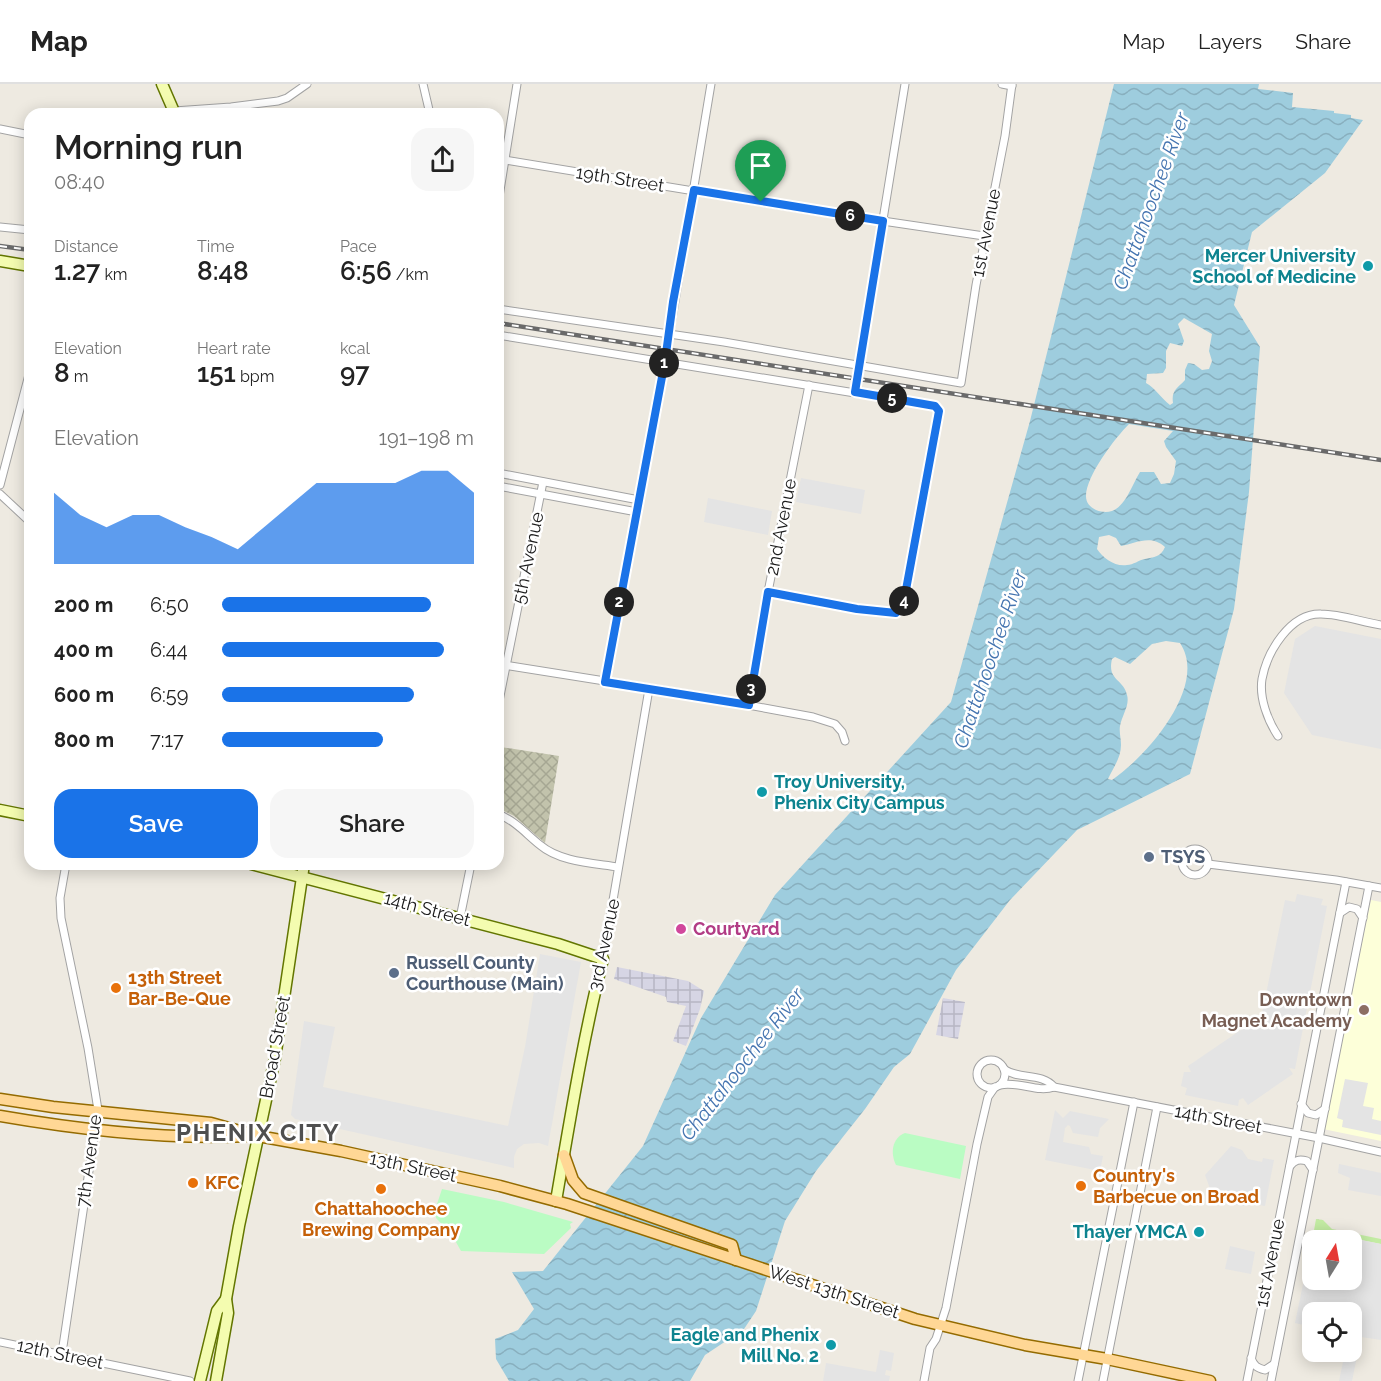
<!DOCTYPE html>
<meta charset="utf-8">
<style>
:root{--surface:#fff;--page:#f6f6f6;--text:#222;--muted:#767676;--line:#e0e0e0;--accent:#1a73e8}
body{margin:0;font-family:Raleway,sans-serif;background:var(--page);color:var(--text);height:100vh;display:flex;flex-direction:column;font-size:22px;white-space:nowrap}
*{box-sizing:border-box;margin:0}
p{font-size:20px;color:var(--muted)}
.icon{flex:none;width:33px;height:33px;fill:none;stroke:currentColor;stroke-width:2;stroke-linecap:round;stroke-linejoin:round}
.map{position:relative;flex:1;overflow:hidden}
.details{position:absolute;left:24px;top:24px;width:480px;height:762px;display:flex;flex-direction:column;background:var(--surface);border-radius:18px;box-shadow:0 3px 15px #0003}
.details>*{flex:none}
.needle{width:39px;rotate:11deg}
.controls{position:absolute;left:1302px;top:1146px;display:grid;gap:12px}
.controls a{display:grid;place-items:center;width:60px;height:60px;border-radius:12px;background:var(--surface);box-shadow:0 3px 15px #0003;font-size:30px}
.pin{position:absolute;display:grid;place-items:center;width:51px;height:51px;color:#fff;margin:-62px -26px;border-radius:50% 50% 50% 0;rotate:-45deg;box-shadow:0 0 6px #0007}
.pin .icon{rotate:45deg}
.km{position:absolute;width:30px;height:30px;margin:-15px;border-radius:50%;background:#222;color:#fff;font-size:16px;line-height:30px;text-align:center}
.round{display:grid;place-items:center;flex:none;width:63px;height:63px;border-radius:18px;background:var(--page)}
.headline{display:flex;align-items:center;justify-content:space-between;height:102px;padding:0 30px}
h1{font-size:33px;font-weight:600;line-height:45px}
.metrics{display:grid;grid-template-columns:repeat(3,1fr);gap:9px;height:102px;padding:6px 30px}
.metrics div{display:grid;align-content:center}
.metrics b{font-size:26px;font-weight:600}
.metrics small{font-size:16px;font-weight:400}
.metrics p{font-size:16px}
.chart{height:168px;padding:12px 30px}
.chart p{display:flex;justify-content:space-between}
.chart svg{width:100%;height:108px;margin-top:6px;fill:var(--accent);opacity:.7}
.button{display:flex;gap:12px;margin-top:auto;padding:12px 30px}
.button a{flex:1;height:69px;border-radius:18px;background:var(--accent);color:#fff;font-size:24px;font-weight:600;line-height:69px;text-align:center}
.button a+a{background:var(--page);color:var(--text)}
ul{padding:0 30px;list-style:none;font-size:20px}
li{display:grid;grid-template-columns:96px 72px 1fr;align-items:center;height:45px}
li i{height:15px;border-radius:8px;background:var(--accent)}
header{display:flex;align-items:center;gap:36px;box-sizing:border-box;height:84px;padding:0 30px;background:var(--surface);border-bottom:2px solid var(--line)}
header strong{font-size:28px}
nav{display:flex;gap:33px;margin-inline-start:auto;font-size:21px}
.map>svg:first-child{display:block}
.education{fill:#fdffd9}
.construction{fill:url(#construction-cross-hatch)}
.grass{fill:url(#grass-tufts)}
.park{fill:#bafcc3}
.parking{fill:#e4e4e4;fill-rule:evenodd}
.plaza{fill:url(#plaza-grid)}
.water{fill:url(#water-waves);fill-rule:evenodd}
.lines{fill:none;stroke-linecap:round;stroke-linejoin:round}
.street-casing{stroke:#a3a3a3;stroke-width:9}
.secondary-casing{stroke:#637600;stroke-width:13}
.primary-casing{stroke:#946b00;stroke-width:13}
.street{stroke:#fff;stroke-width:7}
.secondary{stroke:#f4fcb0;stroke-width:10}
.primary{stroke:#ffd795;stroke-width:10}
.rail-casing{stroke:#6a6a6a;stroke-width:4.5}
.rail{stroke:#fff;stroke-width:2;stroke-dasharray:7;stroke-linecap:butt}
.route-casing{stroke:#fff;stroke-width:12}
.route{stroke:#1a73e8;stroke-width:8}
.culture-dot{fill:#0f9aa8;stroke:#fff;stroke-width:2}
.service-dot{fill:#5c6f8a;stroke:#fff;stroke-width:2}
.hotel-dot{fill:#d1479c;stroke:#fff;stroke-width:2}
.food-dot{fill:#e8710a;stroke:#fff;stroke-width:2}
.education-dot{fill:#8d6e63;stroke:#fff;stroke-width:2}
.labels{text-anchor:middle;stroke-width:5;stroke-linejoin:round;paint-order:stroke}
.street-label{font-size:18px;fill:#1c1c1c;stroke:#fff}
.culture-label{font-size:18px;font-weight:bold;fill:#0d838f;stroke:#fff;text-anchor:end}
.service-label{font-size:18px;font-weight:bold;fill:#4e5e75;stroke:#fff;text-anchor:start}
.hotel-label{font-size:18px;font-weight:bold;fill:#b23c85;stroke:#fff;text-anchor:start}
.food-label{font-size:18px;font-weight:bold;fill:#c56008;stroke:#fff;text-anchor:start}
.education-label{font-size:18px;font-weight:bold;fill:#785e54;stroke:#fff;text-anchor:end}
.water-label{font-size:20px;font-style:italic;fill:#4474b0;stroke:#fff}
.district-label{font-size:24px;font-weight:bold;letter-spacing:1.5px;fill:#4f4f4f;stroke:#fff}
</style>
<header>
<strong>Map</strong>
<nav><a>Map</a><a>Layers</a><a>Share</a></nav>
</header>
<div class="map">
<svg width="1381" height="1297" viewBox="0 0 1381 1297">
<defs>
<pattern id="construction-cross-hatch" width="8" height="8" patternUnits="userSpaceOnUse" patternTransform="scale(1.5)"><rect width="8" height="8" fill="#c2c3ac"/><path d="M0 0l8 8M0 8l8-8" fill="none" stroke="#a6a793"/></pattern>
<pattern id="grass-tufts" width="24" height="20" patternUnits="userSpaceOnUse" patternTransform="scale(1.5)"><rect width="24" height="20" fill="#c3eca3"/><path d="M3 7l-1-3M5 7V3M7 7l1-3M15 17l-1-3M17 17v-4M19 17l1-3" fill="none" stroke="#a7ca8c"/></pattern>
<pattern id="plaza-grid" width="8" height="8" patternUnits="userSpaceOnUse" patternTransform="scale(1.5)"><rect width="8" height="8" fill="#d6d5e4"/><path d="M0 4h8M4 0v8" fill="none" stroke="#b7b6c3"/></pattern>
<pattern id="water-waves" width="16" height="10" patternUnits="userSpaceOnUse" patternTransform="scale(1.5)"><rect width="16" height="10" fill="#9ecdde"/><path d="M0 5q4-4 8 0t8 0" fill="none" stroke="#88afbe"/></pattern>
</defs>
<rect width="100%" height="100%" fill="#eeeae1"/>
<path class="education" d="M 1371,816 L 1381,818 L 1381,1057 L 1323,1045 Z"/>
<path class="construction" d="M 501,663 L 559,672 L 545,759 L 514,732 L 498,724 L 498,683 Z"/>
<path class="grass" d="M 1316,1135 L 1323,1136 L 1332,1145 L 1381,1155 L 1381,1160 L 1322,1148 L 1320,1154 L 1313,1152 Z"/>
<g class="park">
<path d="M 905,1049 L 966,1062 L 960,1095 L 896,1081 C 890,1069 892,1054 905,1049 Z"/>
<path d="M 442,1105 L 504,1118 L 573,1138 L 570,1140 L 571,1144 L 544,1170 L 461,1167 L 452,1151 L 436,1134 L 435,1126 Z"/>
</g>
<g class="parking">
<path d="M 801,394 L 865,406 L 861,430 L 796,418 Z"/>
<path d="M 708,414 L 772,427 L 768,451 L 704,438 Z"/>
<path d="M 1315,542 L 1381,555 L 1381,665 L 1312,651 L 1284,609 L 1295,555 Z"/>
<path d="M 1297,810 L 1323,815 L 1321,821 L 1327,822 L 1295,985 L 1289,984 L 1293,990 L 1248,1021 L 1243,1014 L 1239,1016 L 1238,1022 L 1185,1011 L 1187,1004 L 1181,1002 L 1184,988 L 1191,988 L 1188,982 L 1260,933 L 1264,939 L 1267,937 L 1269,931 L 1262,930 L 1285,816 L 1295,818 Z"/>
<path d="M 540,870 L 581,878 L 548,1062 L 539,1059 L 524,1060 L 517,1065 L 514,1073 L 514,1084 L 295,1035 L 291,1031 L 304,937 L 335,943 L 323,1003 L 508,1042 L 525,963 Z"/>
<path d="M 1345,995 L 1368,999 L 1363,1022 L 1374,1024 L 1372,1035 L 1381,1037 L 1381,1051 L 1342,1043 L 1343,1036 L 1337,1034 Z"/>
<path d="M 1055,1026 L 1063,1034 L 1070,1027 L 1109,1035 L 1100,1044 L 1098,1053 L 1073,1049 L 1070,1042 L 1068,1041 L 1065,1044 L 1063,1058 L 1089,1063 L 1091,1070 L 1103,1072 L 1100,1087 L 1045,1076 Z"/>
<path d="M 1231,1062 L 1242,1066 L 1248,1075 L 1262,1078 L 1263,1074 L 1274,1076 L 1265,1122 L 1253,1120 L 1254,1116 L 1246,1114 L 1244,1122 L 1222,1118 L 1212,1110 L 1205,1091 Z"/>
<path d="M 1339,1080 L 1381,1089 L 1381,1112 L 1348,1106 L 1350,1094 L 1338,1089 Z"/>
<path d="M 1321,1148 L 1381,1160 L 1381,1256 L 1361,1253 L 1352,1297 L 1339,1297 L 1345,1268 L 1352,1268 L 1352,1228 L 1312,1228 L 1312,1243 L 1295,1239 L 1313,1152 L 1320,1154 ZM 1312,1156 L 1352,1156 L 1352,1196 L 1312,1196 Z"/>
<path d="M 1230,1162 L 1255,1168 L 1251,1190 L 1225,1185 Z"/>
<path d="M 880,1266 L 894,1269 L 891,1287 L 886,1286 L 885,1291 L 890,1292 L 889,1297 L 823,1297 L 826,1279 L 876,1288 Z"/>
</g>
<g class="plaza">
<path d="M 617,883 L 688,897 L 704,907 L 700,925 L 686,962 L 673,957 L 686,922 L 667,918 L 666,913 L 614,895 Z"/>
<path d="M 943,914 L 965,918 L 958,955 L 936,951 Z"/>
</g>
<path class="water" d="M 1114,0 L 1259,0 L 1258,5 L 1293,9 L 1292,23 L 1334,27 L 1334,29 L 1351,31 L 1351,34 L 1363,36 L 1325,89 L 1252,148 L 1234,221 L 1260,263 L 1249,408 L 1234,525 L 1190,690 L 1077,746 L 1010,816 L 956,886 L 910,970 L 894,983 L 865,1025 L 816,1087 L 785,1137 L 756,1227 L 744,1245 L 705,1271 L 690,1297 L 509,1297 L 496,1275 L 495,1255 L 518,1246 L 534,1225 L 512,1188 L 543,1187 L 643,1062 L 701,934 L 775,811 L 951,618 L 1030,337 ZM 1184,234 L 1212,250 L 1209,267 L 1212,277 L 1209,285 L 1202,286 L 1194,280 L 1188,279 L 1185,286 L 1185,296 C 1178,304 1171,306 1173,319 L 1170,321 C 1161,314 1155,304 1146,299 L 1147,290 L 1163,289 L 1166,284 L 1166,267 L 1170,259 L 1182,262 L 1184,257 L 1178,240 ZM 1129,340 L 1173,347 L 1164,357 L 1166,363 L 1176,377 L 1174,390 L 1170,399 L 1161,400 L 1154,388 L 1140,388 C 1129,406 1122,436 1096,426 C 1090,423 1086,419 1086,412 C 1086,392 1115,354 1129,340 ZM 1109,451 L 1116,454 L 1121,462 C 1136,459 1151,450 1165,463 C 1161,473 1154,473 1145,475 C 1139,476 1133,481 1127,481 C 1115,483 1103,474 1097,465 L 1099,453 ZM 1166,557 L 1180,559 C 1209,602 1146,673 1112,696 L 1108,695 C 1113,684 1121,674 1121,661 C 1121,654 1119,648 1120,642 C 1122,631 1130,621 1127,611 C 1123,594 1107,597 1112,575 L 1115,573 L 1130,580 L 1152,560 Z"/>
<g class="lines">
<g class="street-casing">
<g id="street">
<path d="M 423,0 L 430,30"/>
<path d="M 1002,0 L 1012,2"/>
<path d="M 174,27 L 231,23 L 278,17 L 287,14 L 307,0"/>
<path d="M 0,45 L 30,51"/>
<path d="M 505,76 L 822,128 L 984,152"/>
<path d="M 498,119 L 517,0"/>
<path d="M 0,143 L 30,146"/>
<path d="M 498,225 L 724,258 L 961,299 L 976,201 L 1005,52 L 1012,0"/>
<path d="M 498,251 L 935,322 L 939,327 L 903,522 L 896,529 L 857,525 L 768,508"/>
<path d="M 855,308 L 905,0"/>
<path d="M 498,389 L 639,416"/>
<path d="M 0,401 L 30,287"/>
<path d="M 498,402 L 637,428"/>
<path d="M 0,410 L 30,438"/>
<path d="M 498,580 L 699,612 L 813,633 L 835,640 L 842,648 L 845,657"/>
<path d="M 605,598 L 665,277 L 711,0"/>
<path d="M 749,621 L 768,508 L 809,301"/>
<path d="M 498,622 L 543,398"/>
<path d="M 1278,652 C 1268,637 1259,614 1262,595 C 1267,568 1290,529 1321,530 C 1340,530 1362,538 1381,541"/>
<path d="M 498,730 C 517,738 525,749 540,761 C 560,778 593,779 618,783"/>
<circle cx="1195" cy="778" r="13"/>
<path d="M 1208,780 L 1336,796 L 1381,804"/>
<path d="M 1340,829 L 1349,823 L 1357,825 L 1363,834"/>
<path d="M 460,834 L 471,780"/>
<path d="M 603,875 L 649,605"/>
<circle cx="991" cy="990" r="14"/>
<path d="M 1004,985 C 1018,996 1042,988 1054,1003"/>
<path d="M 1000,1001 C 1020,997 1037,1009 1054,1003 L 1319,1054 L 1381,1068"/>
<path d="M 1301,1020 L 1308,1029 L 1316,1031 L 1325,1025"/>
<path d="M 1290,1082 C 1295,1076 1299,1075 1307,1077 L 1313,1086"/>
<path d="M 0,1258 L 190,1297"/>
<path d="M 62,1269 L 98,1026 L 88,964 L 61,834 L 60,814 L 66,780"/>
<path d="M 1251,1274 C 1254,1282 1257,1284 1265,1286 L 1274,1280"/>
<path d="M 924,1297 L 930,1264 L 936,1255 L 946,1224 L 977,1060 L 988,1013 L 995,1003"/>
<path d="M 1078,1297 L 1134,1018"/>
<path d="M 1103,1297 L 1157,1023"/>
<path d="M 1247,1297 L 1346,798"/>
<path d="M 1271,1297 L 1369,802"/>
</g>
</g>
<g class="secondary-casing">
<g id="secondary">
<path d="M 162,0 L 175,30"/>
<path d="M 0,177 L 30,182"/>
<path d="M 0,726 L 30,732"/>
<path d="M 251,780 L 558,860 L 603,875 C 583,954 570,1036 556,1117"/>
<path d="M 200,1297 L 217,1227 L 226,1215"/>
<path d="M 216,1297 L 228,1229 L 226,1215 L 239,1142 L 275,974 L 304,780"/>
</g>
</g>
<g class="primary-casing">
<g id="primary">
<path d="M 0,1015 L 53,1023 L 211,1039 L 258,1052 L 341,1067 L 500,1102 L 567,1120 L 915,1235 L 1025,1261 L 1107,1275 L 1210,1297"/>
<path d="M 0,1032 C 81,1046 165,1056 247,1052"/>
<path d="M 564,1071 L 573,1096 L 584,1109 L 732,1161 L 736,1176"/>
</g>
</g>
<use href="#street" class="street"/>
<use href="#secondary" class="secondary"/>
<use href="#primary" class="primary"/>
<g class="rail-casing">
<g id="rail">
<path d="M 0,162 L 30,166"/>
<path d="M 498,239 L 1381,376"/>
</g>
</g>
<use href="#rail" class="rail"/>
</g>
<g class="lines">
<g class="route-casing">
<path id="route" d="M 694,106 L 883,137 L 855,308 L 935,322 L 939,327 L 903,522 L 896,529 L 857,525 L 768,508 L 749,621 L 605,598 L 665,277 L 673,218 Z"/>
</g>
<use href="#route" class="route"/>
</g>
<g class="culture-dot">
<circle cx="1368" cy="182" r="6"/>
<circle cx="762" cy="708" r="6"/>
<circle cx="1199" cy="1148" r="6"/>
<circle cx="831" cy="1261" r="6"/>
</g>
<g class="service-dot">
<circle cx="1149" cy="773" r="6"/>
<circle cx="394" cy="889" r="6"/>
</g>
<circle class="hotel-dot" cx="681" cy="845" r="6"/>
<g class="food-dot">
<circle cx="116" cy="904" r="6"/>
<circle cx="193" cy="1099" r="6"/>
<circle cx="1081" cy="1102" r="6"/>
<circle cx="381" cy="1105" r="6"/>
</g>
<circle class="education-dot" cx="1364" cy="926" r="6"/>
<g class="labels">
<g class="street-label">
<text transform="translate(620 95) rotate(9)" y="6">19th Street</text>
<text transform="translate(986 149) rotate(-79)" y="6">1st Avenue</text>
<text transform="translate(781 443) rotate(-79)" y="6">2nd Avenue</text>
<text transform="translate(528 474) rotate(-78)" y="6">5th Avenue</text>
<text transform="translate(427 825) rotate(15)" y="6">14th Street</text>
<text transform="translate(604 861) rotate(-78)" y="6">3rd Avenue</text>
<text transform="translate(275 963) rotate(-80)" y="6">Broad Street</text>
<text transform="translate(1218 1035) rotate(11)" y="6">14th Street</text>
<text transform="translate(89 1077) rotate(-82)" y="6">7th Avenue</text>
<text transform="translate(413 1083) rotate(12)" y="6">13th Street</text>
<text transform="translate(1270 1179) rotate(-79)" y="6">1st Avenue</text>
<text transform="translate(834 1208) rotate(18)" y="6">West 13th Street</text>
<text transform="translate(60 1270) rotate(12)" y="6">12th Street</text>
</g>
<g class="culture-label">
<text x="1356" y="178">Mercer University<tspan x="1356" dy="21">School of Medicine</tspan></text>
<text x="774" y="704" text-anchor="start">Troy University,<tspan x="774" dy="21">Phenix City Campus</tspan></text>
<text x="1187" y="1154">Thayer YMCA</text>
<text x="819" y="1257">Eagle and Phenix<tspan x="819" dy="21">Mill No. 2</tspan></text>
</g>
<g class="service-label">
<text x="1161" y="779">TSYS</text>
<text x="406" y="885">Russell County<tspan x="406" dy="21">Courthouse (Main)</tspan></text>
</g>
<g class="hotel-label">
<text x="693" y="851">Courtyard</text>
</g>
<g class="food-label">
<text x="128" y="900">13th Street<tspan x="128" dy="21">Bar-Be-Que</tspan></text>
<text x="1093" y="1098">Country's<tspan x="1093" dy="21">Barbecue on Broad</tspan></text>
<text x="205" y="1105">KFC</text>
<text x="381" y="1131" text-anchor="middle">Chattahoochee<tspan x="381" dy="21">Brewing Company</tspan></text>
</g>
<g class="education-label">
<text x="1352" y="922">Downtown<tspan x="1352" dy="21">Magnet Academy</tspan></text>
</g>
<g class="water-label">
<text transform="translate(1151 117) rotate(-70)" y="7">Chattahoochee River</text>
<text transform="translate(990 575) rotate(-71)" y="7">Chattahoochee River</text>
<text transform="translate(742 980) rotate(-52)" y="7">Chattahoochee River</text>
</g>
<g class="district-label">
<text x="258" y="1057">PHENIX CITY</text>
</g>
</g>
</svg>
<div class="controls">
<a><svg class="needle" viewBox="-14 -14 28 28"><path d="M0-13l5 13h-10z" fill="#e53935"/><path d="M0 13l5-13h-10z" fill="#767676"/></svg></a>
<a><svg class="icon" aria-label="locate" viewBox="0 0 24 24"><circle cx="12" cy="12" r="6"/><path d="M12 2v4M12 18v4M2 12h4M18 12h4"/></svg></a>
</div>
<div class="pin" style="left:761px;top:118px;background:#1e9e55"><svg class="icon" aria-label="arrive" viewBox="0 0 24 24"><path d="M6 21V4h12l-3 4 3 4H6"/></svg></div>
<b class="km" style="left:664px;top:279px">1</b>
<b class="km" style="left:619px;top:518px">2</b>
<b class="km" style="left:751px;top:605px">3</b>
<b class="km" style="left:904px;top:517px">4</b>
<b class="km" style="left:892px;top:314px">5</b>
<b class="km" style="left:850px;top:132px">6</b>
<section class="details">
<div class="headline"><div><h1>Morning run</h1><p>08:40</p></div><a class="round"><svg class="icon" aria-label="share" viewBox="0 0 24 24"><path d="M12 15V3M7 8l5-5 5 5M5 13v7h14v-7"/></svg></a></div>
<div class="metrics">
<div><p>Distance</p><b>1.27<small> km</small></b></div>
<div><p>Time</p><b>8:48</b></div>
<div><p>Pace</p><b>6:56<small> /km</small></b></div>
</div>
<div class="metrics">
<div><p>Elevation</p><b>8<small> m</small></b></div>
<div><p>Heart rate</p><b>151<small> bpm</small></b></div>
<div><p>kcal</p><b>97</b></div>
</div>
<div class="chart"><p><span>Elevation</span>191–198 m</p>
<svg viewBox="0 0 160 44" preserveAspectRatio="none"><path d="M0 44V15L10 24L20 29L30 24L40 24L50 29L60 33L70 38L80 29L90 20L100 11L110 11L120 11L130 11L140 6L150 6L160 15V44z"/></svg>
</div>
<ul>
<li><b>200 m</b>6:50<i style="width:83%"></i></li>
<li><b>400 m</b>6:44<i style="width:88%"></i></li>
<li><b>600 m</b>6:59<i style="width:76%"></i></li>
<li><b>800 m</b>7:17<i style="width:64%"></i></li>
</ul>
<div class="button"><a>Save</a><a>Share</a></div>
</section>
</div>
